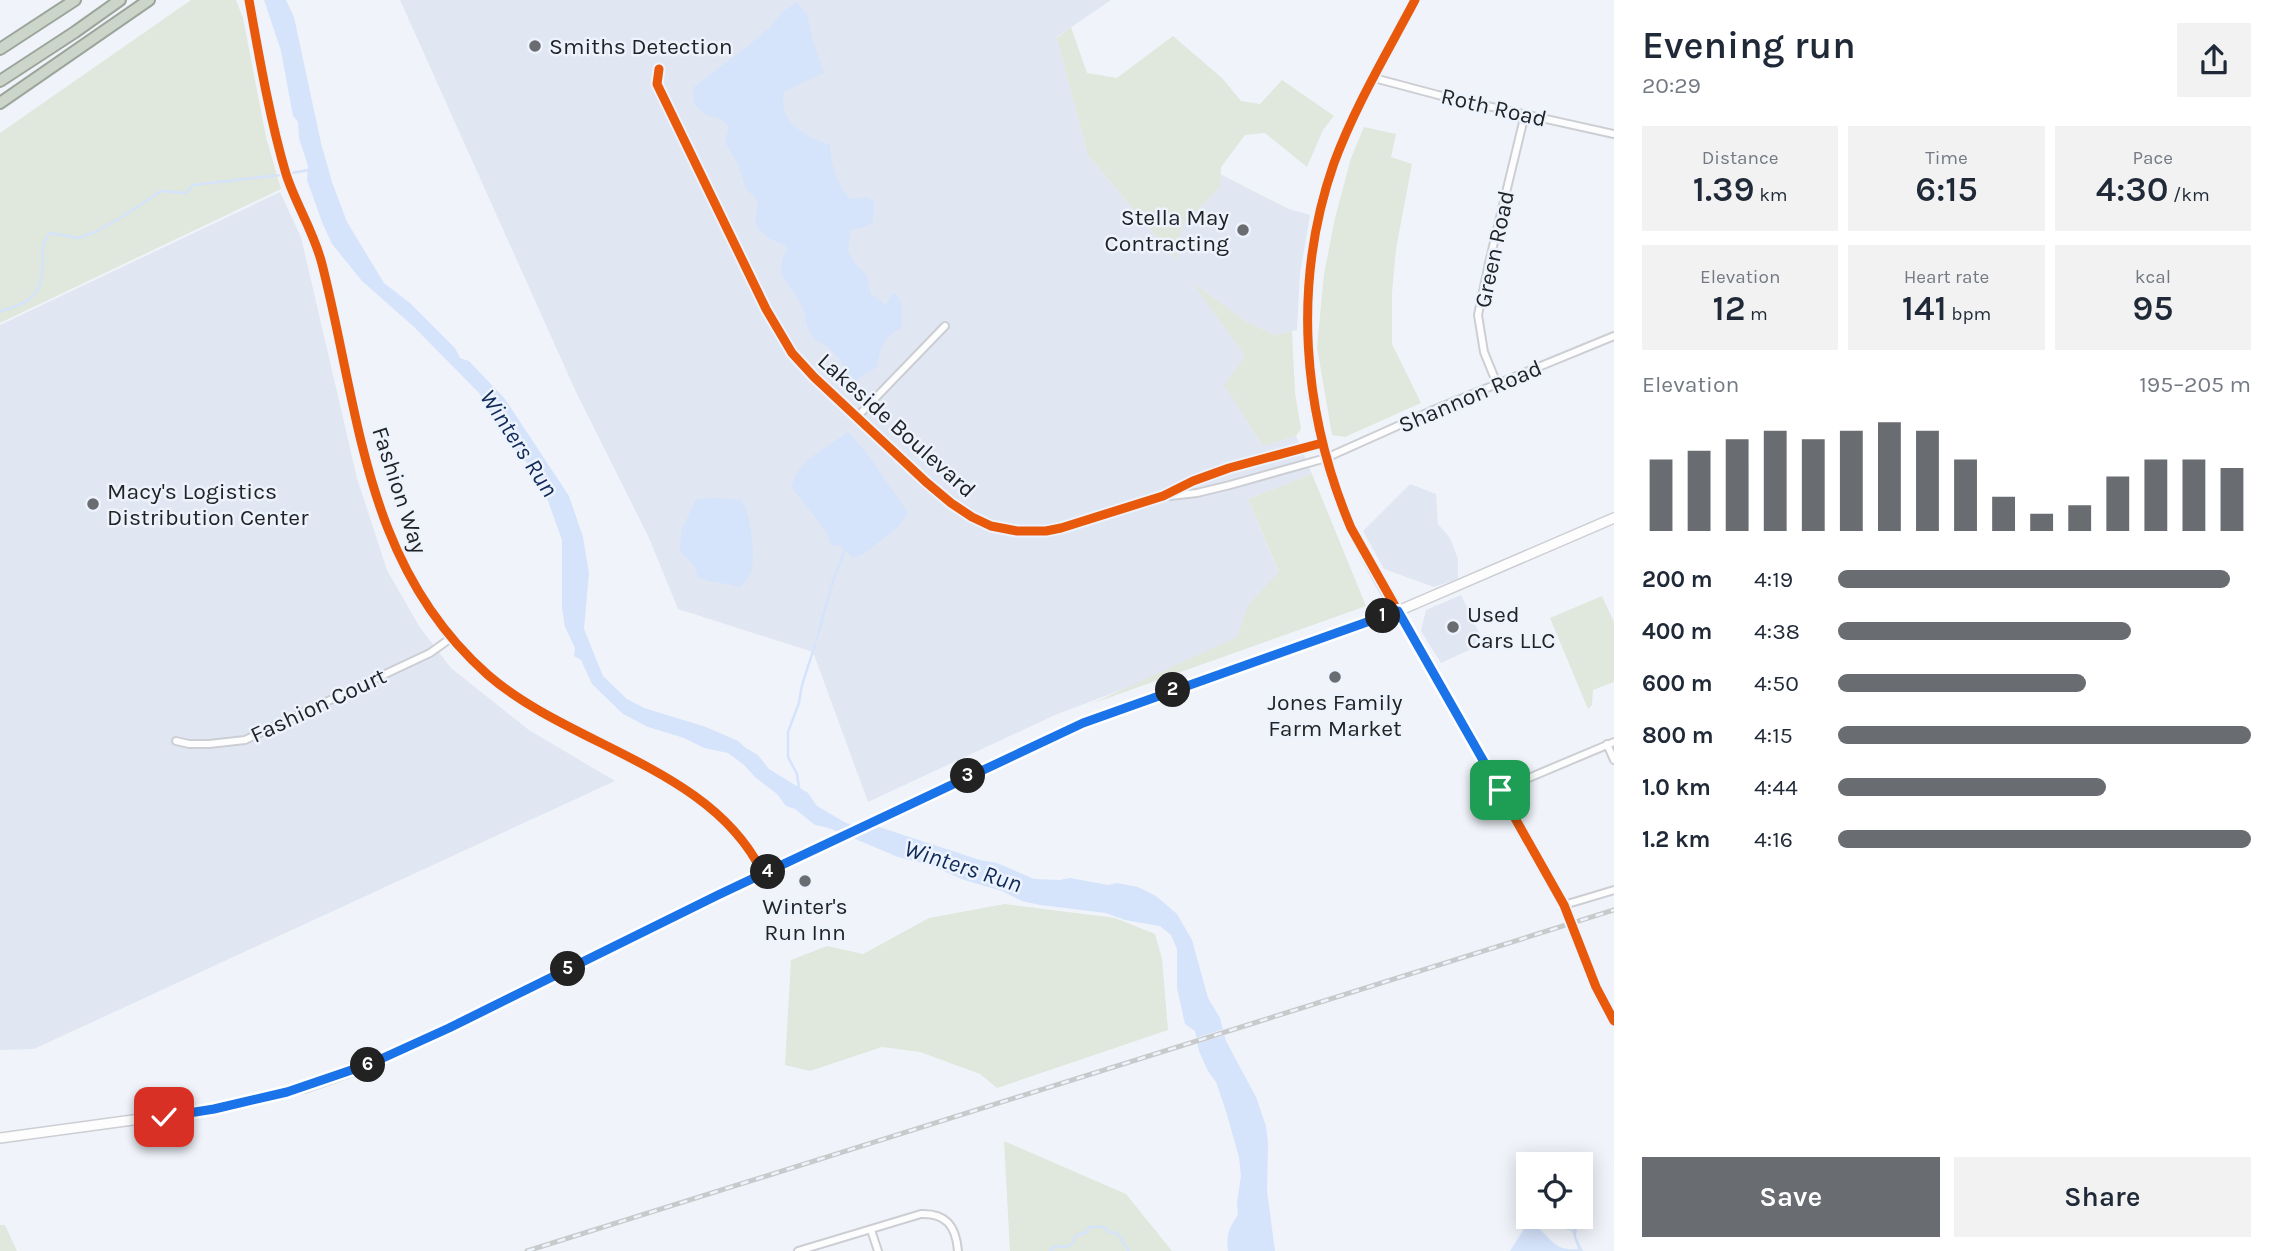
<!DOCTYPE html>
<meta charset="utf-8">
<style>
:root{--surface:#fff;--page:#f2f2f3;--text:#1f2937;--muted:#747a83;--accent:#696c70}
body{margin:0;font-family:Karla,sans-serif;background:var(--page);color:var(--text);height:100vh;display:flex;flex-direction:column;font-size:26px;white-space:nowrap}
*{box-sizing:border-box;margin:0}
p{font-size:23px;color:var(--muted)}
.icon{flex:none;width:38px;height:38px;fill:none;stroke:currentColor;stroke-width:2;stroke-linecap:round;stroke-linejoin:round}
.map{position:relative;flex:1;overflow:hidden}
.side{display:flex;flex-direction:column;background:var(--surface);width:665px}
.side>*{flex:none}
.tools{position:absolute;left:1516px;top:1152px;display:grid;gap:14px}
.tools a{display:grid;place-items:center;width:77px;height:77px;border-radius:0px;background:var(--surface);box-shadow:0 4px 18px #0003;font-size:35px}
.pin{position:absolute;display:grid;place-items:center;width:60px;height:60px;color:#fff;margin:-30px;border-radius:14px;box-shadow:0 4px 10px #0006}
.km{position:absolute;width:35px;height:35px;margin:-18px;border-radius:50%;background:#222;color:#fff;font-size:19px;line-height:35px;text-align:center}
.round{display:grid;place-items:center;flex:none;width:74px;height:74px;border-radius:0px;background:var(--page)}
.summary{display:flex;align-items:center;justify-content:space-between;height:119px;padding:0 28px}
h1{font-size:38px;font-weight:600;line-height:52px}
.stats{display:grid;grid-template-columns:repeat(3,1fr);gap:10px;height:119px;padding:7px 28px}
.stats div{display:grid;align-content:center;border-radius:0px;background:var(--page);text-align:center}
.stats b{font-size:35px;font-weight:600}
.stats small{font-size:19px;font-weight:400}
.stats p{font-size:19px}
.chart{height:196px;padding:14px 28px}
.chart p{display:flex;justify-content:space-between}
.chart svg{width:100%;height:126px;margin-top:7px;stroke:var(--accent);stroke-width:6}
.action{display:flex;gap:14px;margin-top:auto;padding:14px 28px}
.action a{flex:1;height:80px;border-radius:0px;background:var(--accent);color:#fff;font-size:28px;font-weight:600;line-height:80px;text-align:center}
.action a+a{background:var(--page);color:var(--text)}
ul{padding:0 28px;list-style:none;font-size:23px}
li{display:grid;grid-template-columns:112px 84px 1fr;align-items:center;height:52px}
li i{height:18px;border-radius:9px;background:var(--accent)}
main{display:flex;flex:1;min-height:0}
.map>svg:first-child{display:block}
.built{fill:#e0e7f2}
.green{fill:#e0e7dc}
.water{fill:#d5e3fb;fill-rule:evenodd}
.pier{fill:#f0f4fa}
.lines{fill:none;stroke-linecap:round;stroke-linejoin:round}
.stream{stroke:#d5e3fb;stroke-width:2.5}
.minor-casing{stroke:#ccced3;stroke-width:10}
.tertiary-casing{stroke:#ccced3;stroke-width:10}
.secondary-casing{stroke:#ccced3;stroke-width:12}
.motorway-casing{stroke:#9ba59a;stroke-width:14}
.minor{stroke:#fdfdfe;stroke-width:6}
.tertiary{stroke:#fdfdfe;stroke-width:7}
.secondary{stroke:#fdfdfe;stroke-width:9}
.motorway{stroke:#ccd5c9;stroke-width:10}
.rail-casing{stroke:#c8c9ca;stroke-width:5}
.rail{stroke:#edf3fd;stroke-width:2.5;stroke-dasharray:8;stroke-linecap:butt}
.cycleway-casing{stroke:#edf3fd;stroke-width:13}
.cycleway{stroke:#e8590c;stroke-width:9}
.route-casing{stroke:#fff;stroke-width:14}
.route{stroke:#1a73e8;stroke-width:9}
.poi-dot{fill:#696c70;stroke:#edf3fd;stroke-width:2.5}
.labels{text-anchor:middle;stroke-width:5;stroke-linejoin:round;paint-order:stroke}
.poi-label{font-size:23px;fill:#212326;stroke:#edf3fd;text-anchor:start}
.street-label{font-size:23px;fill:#212326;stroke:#edf3fd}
.water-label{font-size:24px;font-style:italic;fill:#102a58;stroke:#edf3fd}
</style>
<main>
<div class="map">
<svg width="1614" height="1251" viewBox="0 0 1614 1251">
<rect width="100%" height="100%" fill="#f0f4fa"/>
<g class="built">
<path d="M 400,0 L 1111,0 L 1057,37 L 1088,155 L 1175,259 L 1182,226 L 1220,187 L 1220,174 L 1289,209 L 1310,215 L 1300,274 L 1297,330 L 1275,335 L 1245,321 L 1194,284 L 1245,356 L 1225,386 L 1263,446 L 1296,436 L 1312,474 L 1248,499 L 1282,580 L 1235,647 L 1055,715 L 868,802 L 813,652 L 678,609 L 649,538 L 576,392 Z"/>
<path d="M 280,192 L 301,237 L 357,478 L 387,570 L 419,626 L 451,668 L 529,730 L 615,781 L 34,1049 L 0,1050 L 0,325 Z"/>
<path d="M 1410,484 L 1436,494 L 1438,524 L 1450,538 L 1458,559 L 1458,579 L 1434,587 L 1384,569 L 1363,531 Z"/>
<path d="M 1461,595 L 1484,643 L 1441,663 L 1421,631 L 1426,610 Z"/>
</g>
<g class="green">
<path d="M 191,0 L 236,0 L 243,18 L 266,137 L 281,189 L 0,323 L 0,133 Z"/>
<path d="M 1071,27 L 1087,73 L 1117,78 L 1173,36 L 1223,79 L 1241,101 L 1260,104 L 1282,80 L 1334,116 L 1323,130 L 1307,167 L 1265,133 L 1245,135 L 1221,167 L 1220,187 L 1182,226 L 1176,260 L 1088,155 L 1057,38 Z"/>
<path d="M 1364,127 L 1396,134 L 1391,157 L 1412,164 L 1396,249 L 1392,293 L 1392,344 L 1421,403 L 1345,437 L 1332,435 L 1317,347 L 1324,274 L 1335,218 L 1351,158 Z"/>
<path d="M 1192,282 L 1245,321 L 1275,335 L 1292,331 L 1295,393 L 1301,429 L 1296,436 L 1263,446 L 1224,385 L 1245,356 Z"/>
<path d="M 1312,474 L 1366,606 L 1091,704 L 1237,637 L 1249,604 L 1279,572 L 1248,499 Z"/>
<path d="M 1602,596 L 1614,622 L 1614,682 L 1593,690 L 1592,705 L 1588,709 L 1550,618 Z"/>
<path d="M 1005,904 L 1115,918 L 1155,934 L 1162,959 L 1168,1030 L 997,1088 L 980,1074 L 920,1052 L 882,1047 L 810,1071 L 785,1065 L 791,960 L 827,946 L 863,954 L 929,918 Z"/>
<path d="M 1004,1141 L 1126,1194 L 1172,1251 L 1010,1251 Z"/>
<path d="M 0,1225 L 5,1225 L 17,1251 L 0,1251 Z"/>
</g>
<g class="water">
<path d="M 264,0 L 286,0 L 294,17 L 321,143 L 332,182 L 347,222 L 384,283 L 410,303 L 455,348 L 460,358 L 469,361 L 505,399 L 569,496 L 583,537 L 589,573 L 584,629 L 603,676 L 627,699 L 644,708 L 706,727 L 738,741 L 746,748 L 758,755 L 769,769 L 808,793 L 817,806 L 846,823 L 857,826 L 879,827 L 980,860 L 997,863 L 1034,879 L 1060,880 L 1070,878 L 1108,885 L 1117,883 L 1138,887 L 1156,896 L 1177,914 L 1192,940 L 1208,998 L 1220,1018 L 1226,1041 L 1256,1097 L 1266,1126 L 1268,1144 L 1267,1191 L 1275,1251 L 1228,1251 C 1226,1236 1229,1227 1238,1215 L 1237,1203 L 1241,1176 L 1239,1157 L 1225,1108 L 1216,1082 L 1208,1071 L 1199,1051 L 1195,1031 L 1185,1024 L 1177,988 L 1177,949 L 1171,935 L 1160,926 L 1125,920 L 1106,913 L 1040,905 L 1022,901 L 1002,891 L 964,880 L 930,865 L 898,857 L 829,828 L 815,825 L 795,809 L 786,806 L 777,794 L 755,777 L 744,765 L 728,753 L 704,748 L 684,738 L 648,727 L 623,714 L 592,684 L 581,660 L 574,656 L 575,648 L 565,627 L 562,608 L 562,540 L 544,490 L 523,457 L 507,442 L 479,393 L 414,327 L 362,281 L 332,244 L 322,222 L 307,180 L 308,166 L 299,138 L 298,122 L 293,116 L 281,51 Z"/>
<path d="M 796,2 L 807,14 L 813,41 L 824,73 L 785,91 C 775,122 806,136 830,145 C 831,166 837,183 850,199 L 866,197 L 874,201 L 873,222 L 864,227 L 851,230 L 848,251 L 854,262 L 867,276 L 871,294 L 886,305 L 892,294 L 896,294 C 904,303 902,316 901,328 C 882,338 881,347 877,367 L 856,380 L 847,379 C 849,368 836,354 828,347 C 824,344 817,342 814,338 C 806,330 806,317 802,307 C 798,297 784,280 782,274 C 780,265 783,256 787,248 L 785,245 L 770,239 L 760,231 L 755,222 L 758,203 L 755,197 L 746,189 L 738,164 L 725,142 L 729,127 L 721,119 L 706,115 L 694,104 L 693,88 L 749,45 L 770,27 L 782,12 Z"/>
<path d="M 848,432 L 868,455 L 908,513 L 899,526 L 862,555 L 852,557 L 839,545 L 832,546 L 825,530 L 792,488 C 794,462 828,447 848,432 Z"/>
<path d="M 717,498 L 741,500 C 751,514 755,551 752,568 C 751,575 746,582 740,587 C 726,582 712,584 698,577 L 694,565 L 680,551 L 681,532 L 696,499 Z"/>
<path d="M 1545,1216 L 1550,1216 L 1548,1219 L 1562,1220 L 1564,1228 L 1573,1230 L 1574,1223 L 1566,1221 L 1560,1216 L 1572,1216 L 1577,1226 L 1576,1237 L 1583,1251 L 1510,1251 L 1531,1218 L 1540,1220 ZM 1555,1220 L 1561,1220 L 1562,1228 L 1572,1231 L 1578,1249 C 1554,1251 1553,1240 1537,1227 L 1546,1221 Z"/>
</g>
<path class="pier" d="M 1224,1029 L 1226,1035 L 1195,1044 L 1192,1039 Z"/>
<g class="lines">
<g class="stream">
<path d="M 292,173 L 309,170"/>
<path d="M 0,311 C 29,304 42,296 43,263 C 43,248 40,246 50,233 L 79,238 L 95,232 L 122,217 L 161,191 L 186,193 L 193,185 L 281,175"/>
<path d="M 817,638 L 833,581 L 844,552"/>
<path d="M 799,788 L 797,774 L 788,757 L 788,732 L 799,703 L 802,685 L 815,645"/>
<path d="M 1050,1251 L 1056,1246 L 1066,1247 L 1072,1244 L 1077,1235 L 1087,1232 L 1089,1227 L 1104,1227 L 1108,1232 L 1117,1233 L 1129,1251"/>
</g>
<g class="minor-casing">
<g id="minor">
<path d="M 659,69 L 657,84 L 766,309 L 792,353 L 814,377 L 926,482 L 951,503 L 972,517 L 991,526 L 1017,531 L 1046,531 L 1061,528 L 1163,496 L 1193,481 L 1229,468 L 1322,443"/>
<path d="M 1374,78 L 1438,95 L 1614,134"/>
<path d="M 1497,384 L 1484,352 L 1478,315 L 1489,263 L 1525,114"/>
<path d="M 857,417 L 945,326"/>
<path d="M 1170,496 L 1197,493 L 1230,485 L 1326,458 L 1431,411 L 1614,336"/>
<path d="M 176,741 L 189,744 L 209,744 L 245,740 L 430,653 L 451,638"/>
<path d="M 1607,744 L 1614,760"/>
<path d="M 1500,790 L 1614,742"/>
<path d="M 1564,905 L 1614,890"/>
<path d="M 871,1230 L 878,1251"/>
<path d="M 798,1251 L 921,1214 C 946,1213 956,1226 958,1251"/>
</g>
</g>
<g class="tertiary-casing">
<g id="tertiary">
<path d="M 249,0 C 259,56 270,120 286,174 C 296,205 314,232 322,264 C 360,413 364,566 488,675 C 571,747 713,768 763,874"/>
<path d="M 1415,0 C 1383,61 1347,120 1327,186 C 1294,298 1302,422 1351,527 C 1378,587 1418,644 1451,702 C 1489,769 1526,837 1564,905 L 1569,919"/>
<path d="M 1573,930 L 1596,987 L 1614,1021"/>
</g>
</g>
<g class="secondary-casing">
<path id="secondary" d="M 0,1138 L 214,1109 L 304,1088 L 364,1067 L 449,1028 L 718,895 L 1083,723 L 1398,611 L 1614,518"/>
</g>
<g class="motorway-casing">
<g id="motorway">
<path d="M 0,49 L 75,0"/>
<path d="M 0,81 L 75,32 L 120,0"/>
<path d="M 0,103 L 149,0"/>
</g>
</g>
<use href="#minor" class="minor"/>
<use href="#tertiary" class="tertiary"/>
<use href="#secondary" class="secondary"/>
<use href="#motorway" class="motorway"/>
<g class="rail-casing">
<path id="rail" d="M 527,1251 L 1614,910"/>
</g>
<use href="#rail" class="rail"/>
<g class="cycleway-casing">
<g id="cycleway">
<path d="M 249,0 C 259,56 270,120 286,174 C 296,205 314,232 322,264 C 360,413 364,566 488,675 C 571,747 713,768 763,874"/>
<path d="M 1415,0 C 1387,53 1355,106 1334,163 C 1292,283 1302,412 1351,528 L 1564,905 L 1596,987 L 1614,1021"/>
<path d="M 659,69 L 657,84 L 766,309 L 792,353 L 814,377 L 926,482 L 951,503 L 972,517 L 991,526 L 1017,531 L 1046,531 L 1061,528 L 1163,496 L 1193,481 L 1229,468 L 1322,443"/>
</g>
</g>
<use href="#cycleway" class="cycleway"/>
</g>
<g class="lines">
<g class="route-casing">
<path id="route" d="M 164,1117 L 214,1109 L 287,1092 L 372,1063 L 449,1028 L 718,895 L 1083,723 L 1398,611 L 1500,790"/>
</g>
<use href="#route" class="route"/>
</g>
<g class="poi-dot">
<circle cx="535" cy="46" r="7"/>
<circle cx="1243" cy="230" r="7"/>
<circle cx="93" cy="504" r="7"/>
<circle cx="1453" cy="627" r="7"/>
<circle cx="1335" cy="677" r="7"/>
<circle cx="805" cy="881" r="7"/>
</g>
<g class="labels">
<g class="poi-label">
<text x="549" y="54">Smiths Detection</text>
<text x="1229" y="225" text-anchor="end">Stella May<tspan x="1229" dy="26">Contracting</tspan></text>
<text x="107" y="499">Macy's Logistics<tspan x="107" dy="26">Distribution Center</tspan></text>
<text x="1467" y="622">Used<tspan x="1467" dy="26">Cars LLC</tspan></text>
<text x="1335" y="710" text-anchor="middle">Jones Family<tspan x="1335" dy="26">Farm Market</tspan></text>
<text x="805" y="914" text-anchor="middle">Winter's<tspan x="805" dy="26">Run Inn</tspan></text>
</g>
<g class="street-label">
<text transform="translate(1494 107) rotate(13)" y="8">Roth Road</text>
<text transform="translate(1494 249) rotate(-78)" y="8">Green Road</text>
<text transform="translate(1470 396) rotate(-23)" y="8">Shannon Road</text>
<text transform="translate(897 425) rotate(42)" y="8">Lakeside Boulevard</text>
<text transform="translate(400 490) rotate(72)" y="8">Fashion Way</text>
<text transform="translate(318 705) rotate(-25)" y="8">Fashion Court</text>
</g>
<g class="water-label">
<text transform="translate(519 443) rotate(57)" y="8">Winters Run</text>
<text transform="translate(963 866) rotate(18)" y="8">Winters Run</text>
</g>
</g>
</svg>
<div class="tools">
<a><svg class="icon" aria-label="locate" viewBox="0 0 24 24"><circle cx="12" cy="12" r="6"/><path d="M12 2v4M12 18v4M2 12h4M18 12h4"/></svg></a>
</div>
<div class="pin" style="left:1500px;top:790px;background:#1e9e55"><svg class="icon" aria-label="arrive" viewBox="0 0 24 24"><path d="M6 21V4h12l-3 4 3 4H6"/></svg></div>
<div class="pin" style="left:164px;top:1117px;background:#d93025"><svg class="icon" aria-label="check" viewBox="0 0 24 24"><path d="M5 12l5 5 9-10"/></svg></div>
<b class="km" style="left:1383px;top:616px">1</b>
<b class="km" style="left:1173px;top:690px">2</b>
<b class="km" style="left:968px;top:776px">3</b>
<b class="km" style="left:768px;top:872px">4</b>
<b class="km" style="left:568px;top:969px">5</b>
<b class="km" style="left:368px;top:1065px">6</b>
</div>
<section class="side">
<div class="summary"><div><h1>Evening run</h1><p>20:29</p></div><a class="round"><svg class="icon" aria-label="share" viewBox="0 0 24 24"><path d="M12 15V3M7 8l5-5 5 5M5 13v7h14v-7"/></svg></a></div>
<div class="stats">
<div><p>Distance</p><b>1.39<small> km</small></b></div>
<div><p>Time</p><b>6:15</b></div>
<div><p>Pace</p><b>4:30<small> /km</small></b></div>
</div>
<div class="stats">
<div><p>Elevation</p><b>12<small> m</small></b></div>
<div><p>Heart rate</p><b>141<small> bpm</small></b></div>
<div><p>kcal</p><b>95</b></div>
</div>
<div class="chart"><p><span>Elevation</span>195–205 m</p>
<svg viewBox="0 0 160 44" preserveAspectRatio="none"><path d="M5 44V19M15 44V16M25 44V12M35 44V9M45 44V12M55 44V9M65 44V6M75 44V9M85 44V19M95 44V32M105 44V38M115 44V35M125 44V25M135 44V19M145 44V19M155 44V22"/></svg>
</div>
<ul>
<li><b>200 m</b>4:19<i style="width:95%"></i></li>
<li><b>400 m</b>4:38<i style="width:71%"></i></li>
<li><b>600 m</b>4:50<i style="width:60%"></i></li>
<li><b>800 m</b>4:15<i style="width:100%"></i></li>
<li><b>1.0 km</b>4:44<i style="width:65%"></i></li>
<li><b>1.2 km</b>4:16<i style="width:100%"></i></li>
</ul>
<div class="action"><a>Save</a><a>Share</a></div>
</section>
</main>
